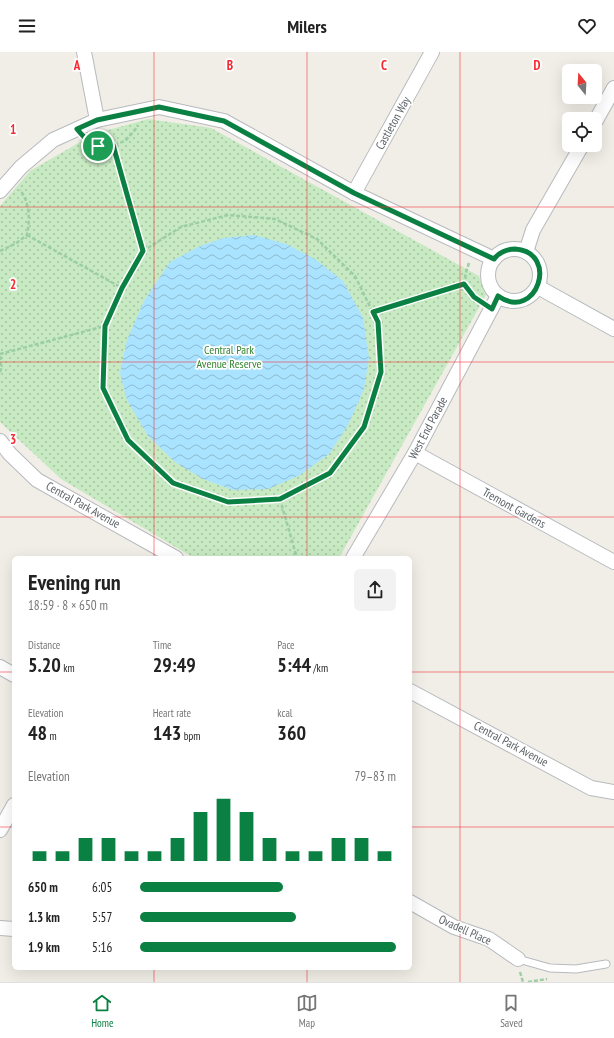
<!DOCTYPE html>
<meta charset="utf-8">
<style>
:root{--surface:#fff;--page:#f2f2f2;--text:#222;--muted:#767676;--line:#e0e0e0;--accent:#0b8043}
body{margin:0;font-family:"PT Sans Narrow",sans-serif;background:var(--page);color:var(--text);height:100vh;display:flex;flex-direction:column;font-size:15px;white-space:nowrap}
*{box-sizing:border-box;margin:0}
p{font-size:13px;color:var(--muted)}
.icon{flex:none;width:22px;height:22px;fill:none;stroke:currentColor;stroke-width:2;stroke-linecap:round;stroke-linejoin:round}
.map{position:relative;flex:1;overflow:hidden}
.sheet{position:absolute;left:12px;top:504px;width:400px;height:414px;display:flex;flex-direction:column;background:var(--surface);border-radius:6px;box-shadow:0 4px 16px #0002}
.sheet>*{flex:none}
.needle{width:26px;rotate:342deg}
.tools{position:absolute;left:562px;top:12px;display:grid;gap:8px}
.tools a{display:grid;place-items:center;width:40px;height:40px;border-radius:6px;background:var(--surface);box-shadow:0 4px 16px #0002;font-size:20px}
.pin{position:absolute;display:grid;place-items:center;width:34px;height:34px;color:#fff;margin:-17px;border:2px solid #fff;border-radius:50%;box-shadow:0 1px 4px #0007}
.round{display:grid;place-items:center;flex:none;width:42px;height:42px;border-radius:6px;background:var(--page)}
.headline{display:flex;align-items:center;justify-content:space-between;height:68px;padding:0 16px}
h1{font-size:22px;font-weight:800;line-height:30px}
.stats{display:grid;grid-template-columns:repeat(3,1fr);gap:6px;height:68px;padding:4px 16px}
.stats div{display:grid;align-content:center}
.stats b{font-size:20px;font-weight:800}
.stats small{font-size:11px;font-weight:400}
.stats p{font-size:11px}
.chart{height:112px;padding:8px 16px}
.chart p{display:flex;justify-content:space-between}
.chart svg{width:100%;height:72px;margin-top:4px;stroke:var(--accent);stroke-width:6}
ul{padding:0 16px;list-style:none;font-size:13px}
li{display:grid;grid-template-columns:64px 48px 1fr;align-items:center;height:30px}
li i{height:10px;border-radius:5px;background:var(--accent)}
header{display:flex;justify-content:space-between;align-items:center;height:52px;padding:0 16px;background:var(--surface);font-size:18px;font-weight:800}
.menu{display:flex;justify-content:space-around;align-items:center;height:56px;border-top:1px solid var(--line);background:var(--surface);font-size:11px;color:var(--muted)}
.menu a{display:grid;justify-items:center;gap:2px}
.menu .on{color:var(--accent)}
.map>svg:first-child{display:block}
.park{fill:url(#park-dots)}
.water{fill:url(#water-waves)}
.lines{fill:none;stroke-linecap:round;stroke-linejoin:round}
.service-casing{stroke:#b7babe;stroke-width:9}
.minor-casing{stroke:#b7babe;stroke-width:16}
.path{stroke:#9ccea5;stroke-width:2.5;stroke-dasharray:4 2;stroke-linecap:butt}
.service{stroke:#fff;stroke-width:7}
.minor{stroke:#fff;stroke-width:14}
.route-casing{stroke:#fff;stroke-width:8}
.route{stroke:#0b8043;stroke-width:5}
.grid{fill:none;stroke:#f52a30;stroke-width:1;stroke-opacity:0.55}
.labels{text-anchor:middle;stroke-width:3.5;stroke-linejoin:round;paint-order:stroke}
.street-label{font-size:12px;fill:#5e6468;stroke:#fff}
.park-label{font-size:12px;fill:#358630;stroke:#fff}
.grid-label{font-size:13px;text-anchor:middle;font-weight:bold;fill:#f52a30;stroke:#fff;stroke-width:3.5;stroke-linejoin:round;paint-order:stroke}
</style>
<header><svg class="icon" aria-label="menu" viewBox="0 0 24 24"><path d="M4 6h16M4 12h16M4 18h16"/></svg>Milers<svg class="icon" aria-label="heart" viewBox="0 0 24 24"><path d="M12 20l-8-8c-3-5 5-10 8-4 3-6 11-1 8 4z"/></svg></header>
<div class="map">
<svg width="614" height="930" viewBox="0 0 614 930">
<defs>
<pattern id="park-dots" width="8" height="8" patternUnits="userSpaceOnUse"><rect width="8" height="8" fill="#c7eac3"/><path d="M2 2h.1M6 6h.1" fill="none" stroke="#a5c1a2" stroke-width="1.8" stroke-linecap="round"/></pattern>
<pattern id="water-waves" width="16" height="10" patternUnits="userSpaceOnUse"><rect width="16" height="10" fill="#aae3ff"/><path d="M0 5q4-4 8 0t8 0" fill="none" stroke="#8ebcd2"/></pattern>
</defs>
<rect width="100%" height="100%" fill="#f1eee7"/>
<path class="park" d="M 148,67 L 211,76 L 479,224 L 486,243 L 339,506 L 194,506 L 61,427 L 0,370 L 0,154 L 30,119 L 94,82 Z"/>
<path class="water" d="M 254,183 L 286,192 L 315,207 L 343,229 L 363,266 L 369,306 L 364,337 L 348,373 L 329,402 L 300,423 L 268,437 L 233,438 L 203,427 L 175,410 L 148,384 L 127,348 L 120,321 L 127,288 L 144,249 L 170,210 L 200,194 L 224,186 Z"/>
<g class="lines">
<g class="service-casing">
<path id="service" d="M 518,907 L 550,916 L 576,917 L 606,912"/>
</g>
<g class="minor-casing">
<g id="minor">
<path d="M 84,0 L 97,68"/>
<path d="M 595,70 L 614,36"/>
<path d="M 0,139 L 21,115 L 53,88 L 97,68 L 159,55 L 224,69 L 354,141 L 494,207"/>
<path d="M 354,141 L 432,0"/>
<circle cx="514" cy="223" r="26"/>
<path d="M 526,200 L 533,178 L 582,93"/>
<path d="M 538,235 L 614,277"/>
<path d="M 0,389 L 10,402 L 37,428 L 176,506"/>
<path d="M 415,401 L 614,510"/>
<path d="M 353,506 L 415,401 L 498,244"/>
<path d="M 0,615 L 14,623"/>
<path d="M 410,639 L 591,736 L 614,740"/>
<path d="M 0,778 L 14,753"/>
<path d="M 410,850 L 454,875 L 489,887 L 518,907"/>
<path d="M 0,876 L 14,877"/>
</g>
</g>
<g class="path">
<path d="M 86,88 L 98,94 L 113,93 L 125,89 L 135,78 L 138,73"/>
<path d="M 113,93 L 143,199 L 122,236 L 105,274 L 103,336 L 128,388 L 173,431 L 228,451 L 280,447 L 330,421 L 364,375 L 381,320 L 378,271 L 355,224 L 317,187 L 275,167 L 228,163 L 181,175 L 143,199"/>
<path d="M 27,183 L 122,236"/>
<path d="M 0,199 L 15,192 L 27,183 C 30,167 30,151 20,138"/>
<path d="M 469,211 L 466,220 L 464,232 L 474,245 L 480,249"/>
<path d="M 373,260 L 464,232"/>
<path d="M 0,320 L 1,317 L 0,302 L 105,274"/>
<path d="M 280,447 L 297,506"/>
<path d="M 520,920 L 523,930"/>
<path d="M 528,930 L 547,927"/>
</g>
<use href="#service" class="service"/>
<use href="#minor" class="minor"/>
</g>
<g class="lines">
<g class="route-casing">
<path id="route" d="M 159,55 L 224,69 L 354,141 L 494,207 C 498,201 507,197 515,197 C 560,200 537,271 498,244 L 492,257 L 474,245 L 464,232 L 373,260 L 378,270 L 381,320 L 364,375 L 330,421 L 280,447 L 228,450 L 173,431 L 128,388 L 103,336 L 105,274 L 122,236 L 143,199 L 113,93 C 94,94 89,92 77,77 L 97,68 Z"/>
</g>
<use href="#route" class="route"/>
</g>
<path class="grid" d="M 154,0 L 154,506M 307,0 L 307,506M 460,0 L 460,930M 0,155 L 614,155M 0,310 L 614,310M 0,465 L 614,465M 0,620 L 14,620M 410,620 L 614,620M 0,775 L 14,775M 410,775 L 614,775M 154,916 L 154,930M 307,916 L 307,930"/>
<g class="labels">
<g class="street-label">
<text transform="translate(393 71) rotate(-61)" y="4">Castleton Way</text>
<text transform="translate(428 376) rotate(-62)" y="4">West End Parade</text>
<text transform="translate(83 453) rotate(29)" y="4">Central Park Avenue</text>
<text transform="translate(514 456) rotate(29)" y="4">Tremont Gardens</text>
<text transform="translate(511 692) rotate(28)" y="4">Central Park Avenue</text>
<text transform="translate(465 878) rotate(24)" y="4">Ovadell Place</text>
</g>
<g class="park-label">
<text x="229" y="302">Central Park<tspan x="229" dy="14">Avenue Reserve</tspan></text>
</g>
</g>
<g class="grid-label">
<text x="77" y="18">A</text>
<text x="230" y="18">B</text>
<text x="384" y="18">C</text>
<text x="537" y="18">D</text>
<text x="13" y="82">1</text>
<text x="13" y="237">2</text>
<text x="13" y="392">3</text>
</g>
</svg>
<div class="tools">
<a><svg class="needle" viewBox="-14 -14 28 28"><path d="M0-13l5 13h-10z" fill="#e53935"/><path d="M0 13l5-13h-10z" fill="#767676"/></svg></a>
<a><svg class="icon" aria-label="locate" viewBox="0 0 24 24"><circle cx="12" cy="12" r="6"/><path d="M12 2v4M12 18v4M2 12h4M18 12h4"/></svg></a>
</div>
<div class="pin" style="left:98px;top:94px;background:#1e9e55"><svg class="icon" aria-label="arrive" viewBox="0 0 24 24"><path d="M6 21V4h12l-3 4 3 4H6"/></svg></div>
<section class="sheet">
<div class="headline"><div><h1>Evening run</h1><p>18:59 · 8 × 650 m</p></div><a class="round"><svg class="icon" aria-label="share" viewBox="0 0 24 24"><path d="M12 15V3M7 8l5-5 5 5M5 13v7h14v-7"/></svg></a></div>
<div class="stats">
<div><p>Distance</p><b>5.20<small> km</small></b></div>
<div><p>Time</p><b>29:49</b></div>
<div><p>Pace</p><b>5:44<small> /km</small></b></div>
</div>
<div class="stats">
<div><p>Elevation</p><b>48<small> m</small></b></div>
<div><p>Heart rate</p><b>143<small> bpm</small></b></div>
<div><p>kcal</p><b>360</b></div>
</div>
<div class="chart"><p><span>Elevation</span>79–83 m</p>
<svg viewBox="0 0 160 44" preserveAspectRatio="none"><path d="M5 44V38M15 44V38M25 44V30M35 44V30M45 44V38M55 44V38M65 44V30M75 44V14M85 44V6M95 44V14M105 44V30M115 44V38M125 44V38M135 44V30M145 44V30M155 44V38"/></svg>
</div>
<ul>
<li><b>650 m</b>6:05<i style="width:56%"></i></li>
<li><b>1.3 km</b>5:57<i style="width:61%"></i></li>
<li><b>1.9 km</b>5:16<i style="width:100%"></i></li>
</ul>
</section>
</div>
<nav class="menu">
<a class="on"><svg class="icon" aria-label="home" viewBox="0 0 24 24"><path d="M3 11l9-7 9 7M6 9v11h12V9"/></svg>Home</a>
<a><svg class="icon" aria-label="map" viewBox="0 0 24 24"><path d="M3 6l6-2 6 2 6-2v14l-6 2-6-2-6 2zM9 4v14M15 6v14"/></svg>Map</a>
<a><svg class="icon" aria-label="saved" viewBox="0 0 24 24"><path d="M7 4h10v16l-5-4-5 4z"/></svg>Saved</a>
</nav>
